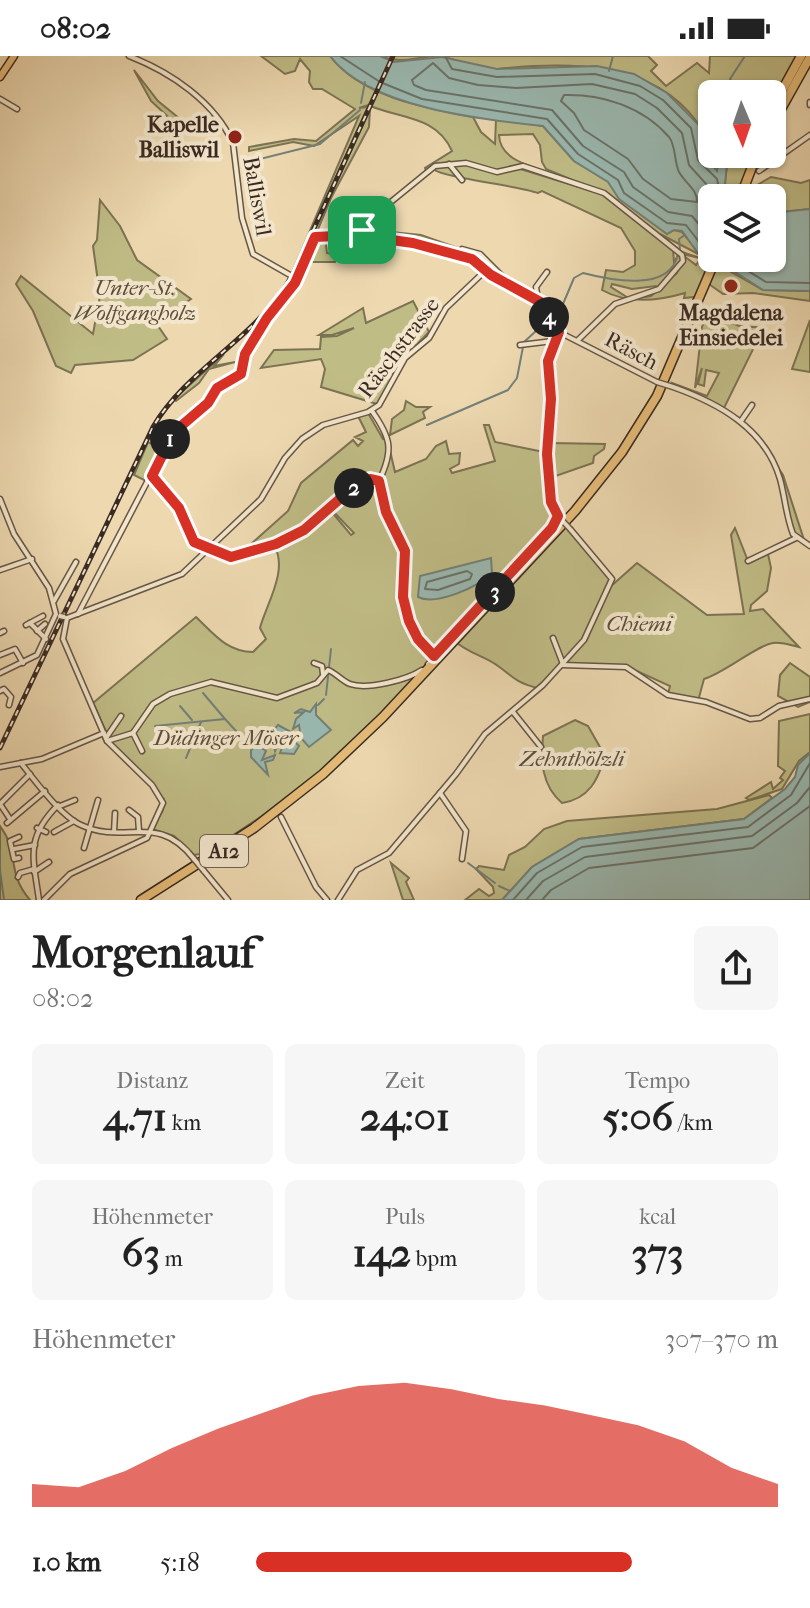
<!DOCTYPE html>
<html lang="de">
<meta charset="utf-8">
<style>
:root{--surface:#fff;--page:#f6f6f6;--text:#222;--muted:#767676;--accent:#d93025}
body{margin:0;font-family:"IM FELL French Canon",serif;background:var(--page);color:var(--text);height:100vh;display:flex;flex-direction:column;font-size:30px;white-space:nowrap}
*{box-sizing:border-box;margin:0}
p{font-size:26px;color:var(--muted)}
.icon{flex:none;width:44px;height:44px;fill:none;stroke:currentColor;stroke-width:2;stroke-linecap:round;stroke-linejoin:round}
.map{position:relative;height:844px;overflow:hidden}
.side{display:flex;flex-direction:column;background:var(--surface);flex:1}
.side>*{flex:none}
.needle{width:52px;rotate:178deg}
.controls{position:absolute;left:698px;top:24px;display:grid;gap:16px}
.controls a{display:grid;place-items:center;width:88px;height:88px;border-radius:12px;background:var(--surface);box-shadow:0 2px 6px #0004;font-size:40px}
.pin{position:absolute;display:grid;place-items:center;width:68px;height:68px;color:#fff;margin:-34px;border-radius:16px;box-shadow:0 4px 12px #0006}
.km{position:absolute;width:40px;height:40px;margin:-20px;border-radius:50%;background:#222;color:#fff;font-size:22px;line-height:40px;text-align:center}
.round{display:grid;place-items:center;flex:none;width:84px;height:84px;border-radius:12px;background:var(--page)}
.summary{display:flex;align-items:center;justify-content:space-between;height:136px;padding:0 32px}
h1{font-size:44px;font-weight:700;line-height:60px}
.stats{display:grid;grid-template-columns:repeat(3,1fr);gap:12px;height:136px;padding:8px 32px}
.stats div{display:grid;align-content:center;border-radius:12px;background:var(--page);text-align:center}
.stats b{font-size:40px;font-weight:700}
.stats small{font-size:22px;font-weight:400}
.stats p{font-size:22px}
.chart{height:224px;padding:16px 32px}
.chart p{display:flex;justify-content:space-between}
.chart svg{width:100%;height:144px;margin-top:8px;fill:var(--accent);opacity:.7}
ul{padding:0 32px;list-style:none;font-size:26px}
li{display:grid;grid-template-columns:128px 96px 1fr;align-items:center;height:60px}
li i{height:20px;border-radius:10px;background:var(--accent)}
.status{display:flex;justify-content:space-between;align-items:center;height:56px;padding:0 40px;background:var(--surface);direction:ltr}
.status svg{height:22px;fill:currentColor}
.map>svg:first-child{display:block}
.green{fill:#c0bc86;stroke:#7c7354;stroke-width:2;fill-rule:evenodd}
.water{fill:#9ab9b1;stroke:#738078;stroke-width:2}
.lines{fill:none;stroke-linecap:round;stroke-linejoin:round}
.shore{stroke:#6a726a;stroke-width:2}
.stream{stroke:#738078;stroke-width:2}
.minor-casing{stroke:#665646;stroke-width:7}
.major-casing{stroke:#392a22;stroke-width:9}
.highway-casing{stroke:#392a22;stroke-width:11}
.minor{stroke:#f3e6cc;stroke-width:4}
.major{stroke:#e6bc78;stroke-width:6}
.highway{stroke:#e6bc78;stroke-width:8}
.rail-casing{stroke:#392a22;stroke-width:5}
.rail{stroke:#f3e6cc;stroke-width:2;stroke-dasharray:6;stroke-linecap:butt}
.minor-bridge-casing{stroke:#665646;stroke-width:7;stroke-linecap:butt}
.minor-bridge{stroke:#f3e6cc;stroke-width:4}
.route-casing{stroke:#fff;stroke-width:16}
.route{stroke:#d93025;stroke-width:10}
.poi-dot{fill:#8f2418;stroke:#f3e6cc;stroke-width:3}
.labels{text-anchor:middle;stroke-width:8;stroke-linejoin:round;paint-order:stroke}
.shield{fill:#f3e6cc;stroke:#716255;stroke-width:2}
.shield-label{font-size:20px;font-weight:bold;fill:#392a22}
.poi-label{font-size:22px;font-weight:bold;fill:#392a22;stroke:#f3e6cc;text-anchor:end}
.street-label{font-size:22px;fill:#392a22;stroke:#f3e6cc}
.park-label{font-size:22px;font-style:italic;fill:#5b4e3b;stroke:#f3e6cc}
</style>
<div class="status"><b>08:02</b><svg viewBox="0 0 49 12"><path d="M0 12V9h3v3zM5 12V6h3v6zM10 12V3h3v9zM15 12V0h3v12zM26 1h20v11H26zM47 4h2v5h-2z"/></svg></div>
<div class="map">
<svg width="810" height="844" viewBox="0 0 810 844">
<rect width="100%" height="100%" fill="#edd8b0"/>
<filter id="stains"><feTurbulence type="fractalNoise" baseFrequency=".0025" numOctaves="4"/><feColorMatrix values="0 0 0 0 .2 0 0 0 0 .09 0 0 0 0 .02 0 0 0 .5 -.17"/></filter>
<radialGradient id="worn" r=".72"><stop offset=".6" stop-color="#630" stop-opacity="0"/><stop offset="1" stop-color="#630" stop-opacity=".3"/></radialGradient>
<g class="green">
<path d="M 261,0 L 330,0 C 361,41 426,52 473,61 L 481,76 L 495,88 L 496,63 L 543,70 L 574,105 L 609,126 L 667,178 L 674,174 L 682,176 L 702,200 L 660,178 L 682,196 L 700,202 L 682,198 L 609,139 L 546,113 L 542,106 L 540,89 L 533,78 L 499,79 C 500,105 532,110 552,118 L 521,108 L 514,111 L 608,140 L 673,193 L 674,206 L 679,198 L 682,203 L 659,233 L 677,217 L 684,200 L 696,209 L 703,200 L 763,234 L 810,235 L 810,245 L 753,237 L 723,238 L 706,226 L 685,268 L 678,263 L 687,259 L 694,241 L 684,242 L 685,237 C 658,245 627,248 602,234 L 606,214 L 623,216 L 635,209 L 635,195 L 621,172 L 542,135 L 538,137 C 515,129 444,122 433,113 L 427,118 L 425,112 L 452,95 C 436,59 399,63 368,49 L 359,52 L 368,51 L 291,219 L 359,60 L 314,90 L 293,86 L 249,95 L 249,91 L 294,83 L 316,85 L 355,53 L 322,33 L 313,33 L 309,26 L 310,15 L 300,3 L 295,15 L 285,18 ZM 612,228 L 632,233 L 656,230 L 659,233 L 651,240 L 630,243 L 611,231 Z"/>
<path d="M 380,0 L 648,0 L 657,9 L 651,15 L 666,30 L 697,7 L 709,17 L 710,0 L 805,0 L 791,15 L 772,54 L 772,38 L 712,38 L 712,98 L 721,98 L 717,116 C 701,96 707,80 697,66 C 651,3 565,6 497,13 C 477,15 459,3 439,0 C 417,0 402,9 380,0 Z"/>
<path d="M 134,14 L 158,45 L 185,67 L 180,72 L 151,45 Z"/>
<path d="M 370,52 L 369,71 L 331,142 L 299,219 L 293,221 Z"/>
<path d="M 728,98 L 753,98 L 738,142 L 729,142 L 725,128 Z"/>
<path d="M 771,121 L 801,127 L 810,124 L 810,153 L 772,157 L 772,142 L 747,142 L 752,132 Z"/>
<path d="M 100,144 L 120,170 L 137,204 L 191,243 L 156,267 L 167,283 L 133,304 L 75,309 L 71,317 L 56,310 L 33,255 L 16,228 L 21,220 L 93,278 L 100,240 L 93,190 L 97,184 Z"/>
<path d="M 372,166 L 391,176 L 421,179 L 481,200 L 508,226 L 480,207 L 417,186 L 364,178 Z"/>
<path d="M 316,181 L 325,181 L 327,197 L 336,198 L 335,206 L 304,206 Z"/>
<path d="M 413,245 L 429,276 L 403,303 L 377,348 L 321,331 L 325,313 L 321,303 L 261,312 L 274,294 L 320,293 L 321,281 L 337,280 L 354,272 L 332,279 L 319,279 L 363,252 L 366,267 Z"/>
<path d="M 710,251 L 719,252 C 736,273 736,271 764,271 L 724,352 L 673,330 L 672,327 L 707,340 L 719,317 L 706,314 L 704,330 L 698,328 L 702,312 L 695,332 L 702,271 Z"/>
<path d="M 810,264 L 810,316 L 792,313 Z"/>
<path d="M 224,298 L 214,310 L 235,306 L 209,313 L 199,327 L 176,345 L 174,343 Z"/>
<path d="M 406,345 L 416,351 L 430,351 L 423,356 L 425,362 L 390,379 L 392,363 L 404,354 Z"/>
<path d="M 368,357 L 383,383 L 387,382 L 395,416 L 426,403 L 436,390 L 446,385 L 449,398 L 460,397 L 459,408 L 450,413 L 452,417 L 495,405 L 484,369 L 489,369 L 495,386 L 544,396 L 545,389 L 552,387 L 605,388 L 604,393 L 594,400 L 593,407 L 550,422 L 546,399 L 549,448 L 611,521 L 610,531 L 637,507 L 707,559 L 744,558 L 731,479 L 735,472 L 748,505 L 768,498 L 771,512 L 767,535 L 751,549 L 750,555 L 763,553 L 799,591 C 791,589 781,586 773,587 C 757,589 726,616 704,623 L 698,645 L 668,638 L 670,630 L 626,610 L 563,609 L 575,593 L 537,632 C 515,626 515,622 498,610 C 483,599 471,599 453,584 L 350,690 L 297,737 L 206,797 L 194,799 L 174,780 L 152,773 L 163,754 L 164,743 L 113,691 L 93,647 L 196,561 C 214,578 227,596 253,596 L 266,583 L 260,572 C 266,549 289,513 274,490 L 310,472 L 330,454 L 351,479 L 354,477 L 330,452 C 307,472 284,491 251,488 L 288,455 L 301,427 L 353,384 L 358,390 L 363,385 L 355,381 L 366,376 L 358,360 Z"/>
<path d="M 753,374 L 783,419 L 805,487 L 794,477 L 778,416 Z"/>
<path d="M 148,386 L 162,394 L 146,425 L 134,419 Z"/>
<path d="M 790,607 L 810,621 L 810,646 L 798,651 L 778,640 L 780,619 Z"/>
<path d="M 810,658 L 810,696 L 799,705 L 782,733 L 749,744 L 746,742 L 771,726 L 773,733 L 783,724 L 780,722 L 785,715 L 778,710 L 779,665 Z"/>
<path d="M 575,664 L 588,670 L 605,700 C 598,724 589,743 562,747 C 541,729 541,705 543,680 Z"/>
<path d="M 769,739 L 772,742 L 744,763 L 579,783 L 532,811 L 502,844 L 465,844 L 479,833 L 489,840 L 494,837 L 493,831 L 476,813 L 479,810 L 504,814 L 509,799 L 525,791 L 544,773 L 567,765 L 717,753 Z"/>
<path d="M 0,770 C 21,798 5,815 30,844 L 0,844 Z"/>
<path d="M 391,807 L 409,822 L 406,826 L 414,844 L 403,844 Z"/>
</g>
<g class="water">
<path d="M 330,0 L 380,0 L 394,6 L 442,1 L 497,13 L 597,10 L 634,18 L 667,37 L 699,69 L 706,101 L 717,115 L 720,99 L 728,98 L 725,128 L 729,142 L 712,142 L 712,202 L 772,202 L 772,157 L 810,153 L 810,235 L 763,234 L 721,207 L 700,200 L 682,175 L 674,174 L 667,178 L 619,143 L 608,126 L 574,105 L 543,70 C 485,64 369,52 330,0 Z"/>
<path d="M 491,502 L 492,517 C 478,531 436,550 418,541 L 420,520 Z"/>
<path d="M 316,648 L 316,659 L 331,674 L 309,691 L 301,682 L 299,669 L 293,673 L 296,663 L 304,656 L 294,657 L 301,653 L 310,656 Z"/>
<path d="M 278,669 L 291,676 L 290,681 L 299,690 L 294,698 L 280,697 L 283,689 L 280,685 L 275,695 L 273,684 L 267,682 Z"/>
<path d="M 257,689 L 266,695 L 262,704 L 275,699 L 273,704 L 265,706 L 268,719 L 251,701 L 251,694 Z"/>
<path d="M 810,697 L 810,844 L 502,844 L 532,811 L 579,783 L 744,763 L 785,733 L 795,721 L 798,709 Z"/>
</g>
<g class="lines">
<g class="shore">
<path d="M 340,0 L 380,26 L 422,43 L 547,63 L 578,98 L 618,124 L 624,137 L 667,167 L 686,169 L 703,191 L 712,196"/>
<path d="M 445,0 L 452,13 L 497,21 L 595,18 L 640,30 L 663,44 L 691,72 L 698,104 L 717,123 L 721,142"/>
<path d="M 564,39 C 603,38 643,51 669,81 C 676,90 674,105 679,116 C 685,127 698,134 697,146 L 671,143 L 643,123 L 628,103 L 584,74 L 574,57 L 561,45 Z"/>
<path d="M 712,147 L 707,129 L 689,109 L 682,77 L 657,52 L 635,38 L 592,28 L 516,32 L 478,29 L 449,22 L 433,7 L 412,24 L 414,29 L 426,34 L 552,54 L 583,90 L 624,116 L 633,131 L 668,156 L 692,160 L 712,184"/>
<path d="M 727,202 L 766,226 L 810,227"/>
<path d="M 467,515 L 472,518 L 470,523 L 438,534 L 425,533 L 427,526 Z"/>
<path d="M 513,844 L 537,817 L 582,791 L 748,771 L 791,739 L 810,707"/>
<path d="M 526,844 L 543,825 L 585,801 L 752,780 L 797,747 L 810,731"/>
<path d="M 542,844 L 551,834 L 589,812 L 753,792 L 810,750"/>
</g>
<g class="stream">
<path d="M 609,15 L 613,0"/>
<path d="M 737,38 L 730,23 L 745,0"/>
<path d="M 361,47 L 365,26"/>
<path d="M 244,107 L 320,88 L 360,54"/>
<path d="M 680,194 L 679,183 L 685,179"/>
<path d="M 563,248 L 574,222 L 583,217 C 610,224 670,237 678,198"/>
<path d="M 524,286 L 548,264"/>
<path d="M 427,369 L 508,334 L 517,322 L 523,291"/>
<path d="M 203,637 L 225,663"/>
<path d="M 326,639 L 331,593"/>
<path d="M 318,649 L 324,643"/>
<path d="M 180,650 L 192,664"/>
<path d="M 155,670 L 225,663 L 236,675"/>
<path d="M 245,680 L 255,691"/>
<path d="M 186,702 L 201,666"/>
<path d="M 0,794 L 0,811"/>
<path d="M 468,807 L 495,827"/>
<path d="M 0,814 L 4,844"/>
<path d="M 499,830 L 510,835"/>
</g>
<g class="minor-casing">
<g id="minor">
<path d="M 129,0 C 170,16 214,45 233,87 L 242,162 L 253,198 L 290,219"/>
<path d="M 0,43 L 17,53"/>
<path d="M 810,46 L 810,49"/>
<path d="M 449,108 L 462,124"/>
<path d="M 759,115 L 810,79"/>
<path d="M 357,179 L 381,154 L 435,110 L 466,107 L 497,116 L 523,110 L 604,137 L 682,199 L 683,205 L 659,233 L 615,248 L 578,284"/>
<path d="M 462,193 L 480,198 L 510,228"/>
<path d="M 538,243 L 536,231 L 547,216"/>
<path d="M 520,289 L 553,285"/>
<path d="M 673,331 C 718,347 765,372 780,423 C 785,441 786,460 793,478 L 810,490"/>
<path d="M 372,355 C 391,382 394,394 379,425"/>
<path d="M 741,365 L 752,349"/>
<path d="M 152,420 L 179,452 L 194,486 L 231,501 L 276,488 L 308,471 L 357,428 L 371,422 L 379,425 L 386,456 L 405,495 L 403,541 L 409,565 L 434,599"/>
<path d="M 0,443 L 14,478 L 49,532 L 56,558 L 37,599 L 0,617"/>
<path d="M 559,461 L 550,443 L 547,398 L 550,354 L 548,305 L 559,276"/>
<path d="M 748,505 L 796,482"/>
<path d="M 0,514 L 32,503"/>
<path d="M 498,532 L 552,472 L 558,460"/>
<path d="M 54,545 L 76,506"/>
<path d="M 78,558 L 168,386 L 177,373 L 208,347 L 217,332 L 240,319 L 246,297 L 269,260 L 295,227 L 316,180 L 357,179 L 399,184 L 472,203 L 491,219 L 544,248 L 559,276 L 657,326"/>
<path d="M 67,562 L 182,518 L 261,443 L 285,402 L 302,383 L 323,369 L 368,356 L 379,349 L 405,302 L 429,282 L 446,252 L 485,215"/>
<path d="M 30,567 L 46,583"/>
<path d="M 26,569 L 43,560"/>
<path d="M 37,575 L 45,568"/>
<path d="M 0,577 L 4,575"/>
<path d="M 553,582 L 563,608"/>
<path d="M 0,599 L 15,593 L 23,607"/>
<path d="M 314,607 L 322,610 L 323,618"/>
<path d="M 428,608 L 468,564"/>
<path d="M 562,609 L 626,611 L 668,639 L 706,646 L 750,663 L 760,662 L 779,650 L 810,643"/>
<path d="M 0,635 L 4,633 L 11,641 L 9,649"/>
<path d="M 513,656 L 541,691"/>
<path d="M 133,677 L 142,695"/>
<path d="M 106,682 L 121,660"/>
<path d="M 107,685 L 133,677 L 153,648 L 170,638 L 211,626 L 277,642 L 317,627 L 328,614 C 336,617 342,625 350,628 C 367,634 407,624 422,614"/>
<path d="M 21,707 C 35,725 61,760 81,769 C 126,790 157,755 194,803"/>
<path d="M 0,711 L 42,703 L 104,677"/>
<path d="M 440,737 L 466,775 L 462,803"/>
<path d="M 60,750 L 75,744"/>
<path d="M 129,754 L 138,761 L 139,775"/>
<path d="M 281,761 L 316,831 L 327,844"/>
<path d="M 10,763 L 0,748 L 30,718"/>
<path d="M 7,767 L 45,735"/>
<path d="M 37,772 L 46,776"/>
<path d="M 54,776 L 74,765"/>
<path d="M 114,776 L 115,757"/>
<path d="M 19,781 L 10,785 L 14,803 L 19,802"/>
<path d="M 84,792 L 98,744"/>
<path d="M 14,793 L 35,789"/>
<path d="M 204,815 L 228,844"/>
<path d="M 34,816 L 49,806"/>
<path d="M 18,821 L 20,817 L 34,813"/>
<path d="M 39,844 C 33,801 25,782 58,749"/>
<path d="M 44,844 L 70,818 L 147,782 L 163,747 L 152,729 L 107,685 L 63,583 L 67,562"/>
<path d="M 338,844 L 357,814 L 389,797 L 456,718 L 485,678 L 543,629 L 584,584 L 612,523 L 571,474"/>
</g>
</g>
<g class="major-casing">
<path id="major" d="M 0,21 L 14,0"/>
</g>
<g class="highway-casing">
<g id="highway">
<path d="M 784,31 L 801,0"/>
<path d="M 772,69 L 810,1"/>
<path d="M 740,142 L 757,98"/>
<path d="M 141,844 L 254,772 L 323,718 L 383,661 L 575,455 L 622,396 L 657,340 L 716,202"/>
</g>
</g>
<use href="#minor" class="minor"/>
<use href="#major" class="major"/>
<use href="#highway" class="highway"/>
<g class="rail-casing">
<path id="rail" d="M 0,692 L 153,371 C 190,309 260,281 294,216 L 393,0"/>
</g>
<use href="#rail" class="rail"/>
<g class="minor-bridge-casing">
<g id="minor-bridge">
<path d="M 290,219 L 294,222"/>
<path d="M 657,326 L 673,331"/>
<path d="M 560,462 L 571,474"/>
<path d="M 60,560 L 64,561"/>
<path d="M 194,803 L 204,815"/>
</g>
</g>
<use href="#minor-bridge" class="minor-bridge"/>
</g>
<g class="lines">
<g class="route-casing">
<path id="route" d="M 362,174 L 363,180 L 413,187 L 472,203 L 491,219 L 544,248 L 559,276 L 548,305 L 551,343 L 547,398 L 551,446 L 558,460 L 552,472 L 434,600 L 418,583 L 409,565 L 403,541 L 405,495 L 386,456 L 379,425 L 370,423 L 357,428 L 304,474 L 276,488 L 231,501 L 194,486 L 179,452 L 152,420 L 174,376 L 208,347 L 217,332 L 241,318 L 245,298 L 267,262 L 295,227 L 315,181 L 357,179 Z"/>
</g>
<use href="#route" class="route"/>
</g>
<g class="poi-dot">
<circle cx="235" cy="81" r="8"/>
<circle cx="731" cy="230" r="8"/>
</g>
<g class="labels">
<rect class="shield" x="200" y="779" width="48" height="32" rx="6"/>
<g class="shield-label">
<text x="224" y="802">A12</text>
</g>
<g class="poi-label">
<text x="219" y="76">Kapelle<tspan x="219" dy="25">Balliswil</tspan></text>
<text x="731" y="264" text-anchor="middle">Magdalena<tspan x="731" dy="25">Einsiedelei</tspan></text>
</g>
<g class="street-label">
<text transform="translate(258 140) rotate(80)" y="8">Balliswil</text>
<text transform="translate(398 291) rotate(-53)" y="8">Räschstrasse</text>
<text transform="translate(632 294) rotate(28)" y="8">Räsch</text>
</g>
<g class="park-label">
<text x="135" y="239">Unter-St.<tspan x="135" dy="25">Wolfgangholz</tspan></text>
<text x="639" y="575">Chiemi</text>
<text x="226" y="689">Düdinger Möser</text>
<text x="572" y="710">Zehnthölzli</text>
</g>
</g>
<rect width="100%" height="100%" filter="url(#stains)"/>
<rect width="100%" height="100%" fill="url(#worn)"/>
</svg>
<div class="controls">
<a><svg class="needle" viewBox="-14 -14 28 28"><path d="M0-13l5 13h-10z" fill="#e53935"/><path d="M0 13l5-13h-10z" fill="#767676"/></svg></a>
<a><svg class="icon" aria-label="layers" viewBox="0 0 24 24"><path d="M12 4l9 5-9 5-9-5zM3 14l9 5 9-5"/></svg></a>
</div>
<div class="pin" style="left:362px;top:174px;background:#1e9e55"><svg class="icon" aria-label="arrive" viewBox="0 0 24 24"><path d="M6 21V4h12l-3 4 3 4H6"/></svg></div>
<b class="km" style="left:170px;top:383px">1</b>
<b class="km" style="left:354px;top:432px">2</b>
<b class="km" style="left:495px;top:536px">3</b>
<b class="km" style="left:549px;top:261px">4</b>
</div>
<section class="side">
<div class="summary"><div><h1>Morgenlauf</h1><p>08:02</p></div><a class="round"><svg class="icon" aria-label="share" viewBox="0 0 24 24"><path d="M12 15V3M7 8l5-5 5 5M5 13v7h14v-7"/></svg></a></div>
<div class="stats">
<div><p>Distanz</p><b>4.71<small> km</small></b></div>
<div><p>Zeit</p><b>24:01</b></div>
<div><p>Tempo</p><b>5:06<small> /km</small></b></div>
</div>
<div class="stats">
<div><p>Höhenmeter</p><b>63<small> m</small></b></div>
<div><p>Puls</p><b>142<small> bpm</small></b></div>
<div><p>kcal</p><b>373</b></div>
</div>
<div class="chart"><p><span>Höhenmeter</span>307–370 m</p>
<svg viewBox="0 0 160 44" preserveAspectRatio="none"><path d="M0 44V37L10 38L20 33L30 26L40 20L50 15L60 10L70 7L80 6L90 8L100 11L110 13L120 16L130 19L140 24L150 32L160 37V44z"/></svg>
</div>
<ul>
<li><b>1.0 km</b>5:18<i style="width:72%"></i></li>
</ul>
</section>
